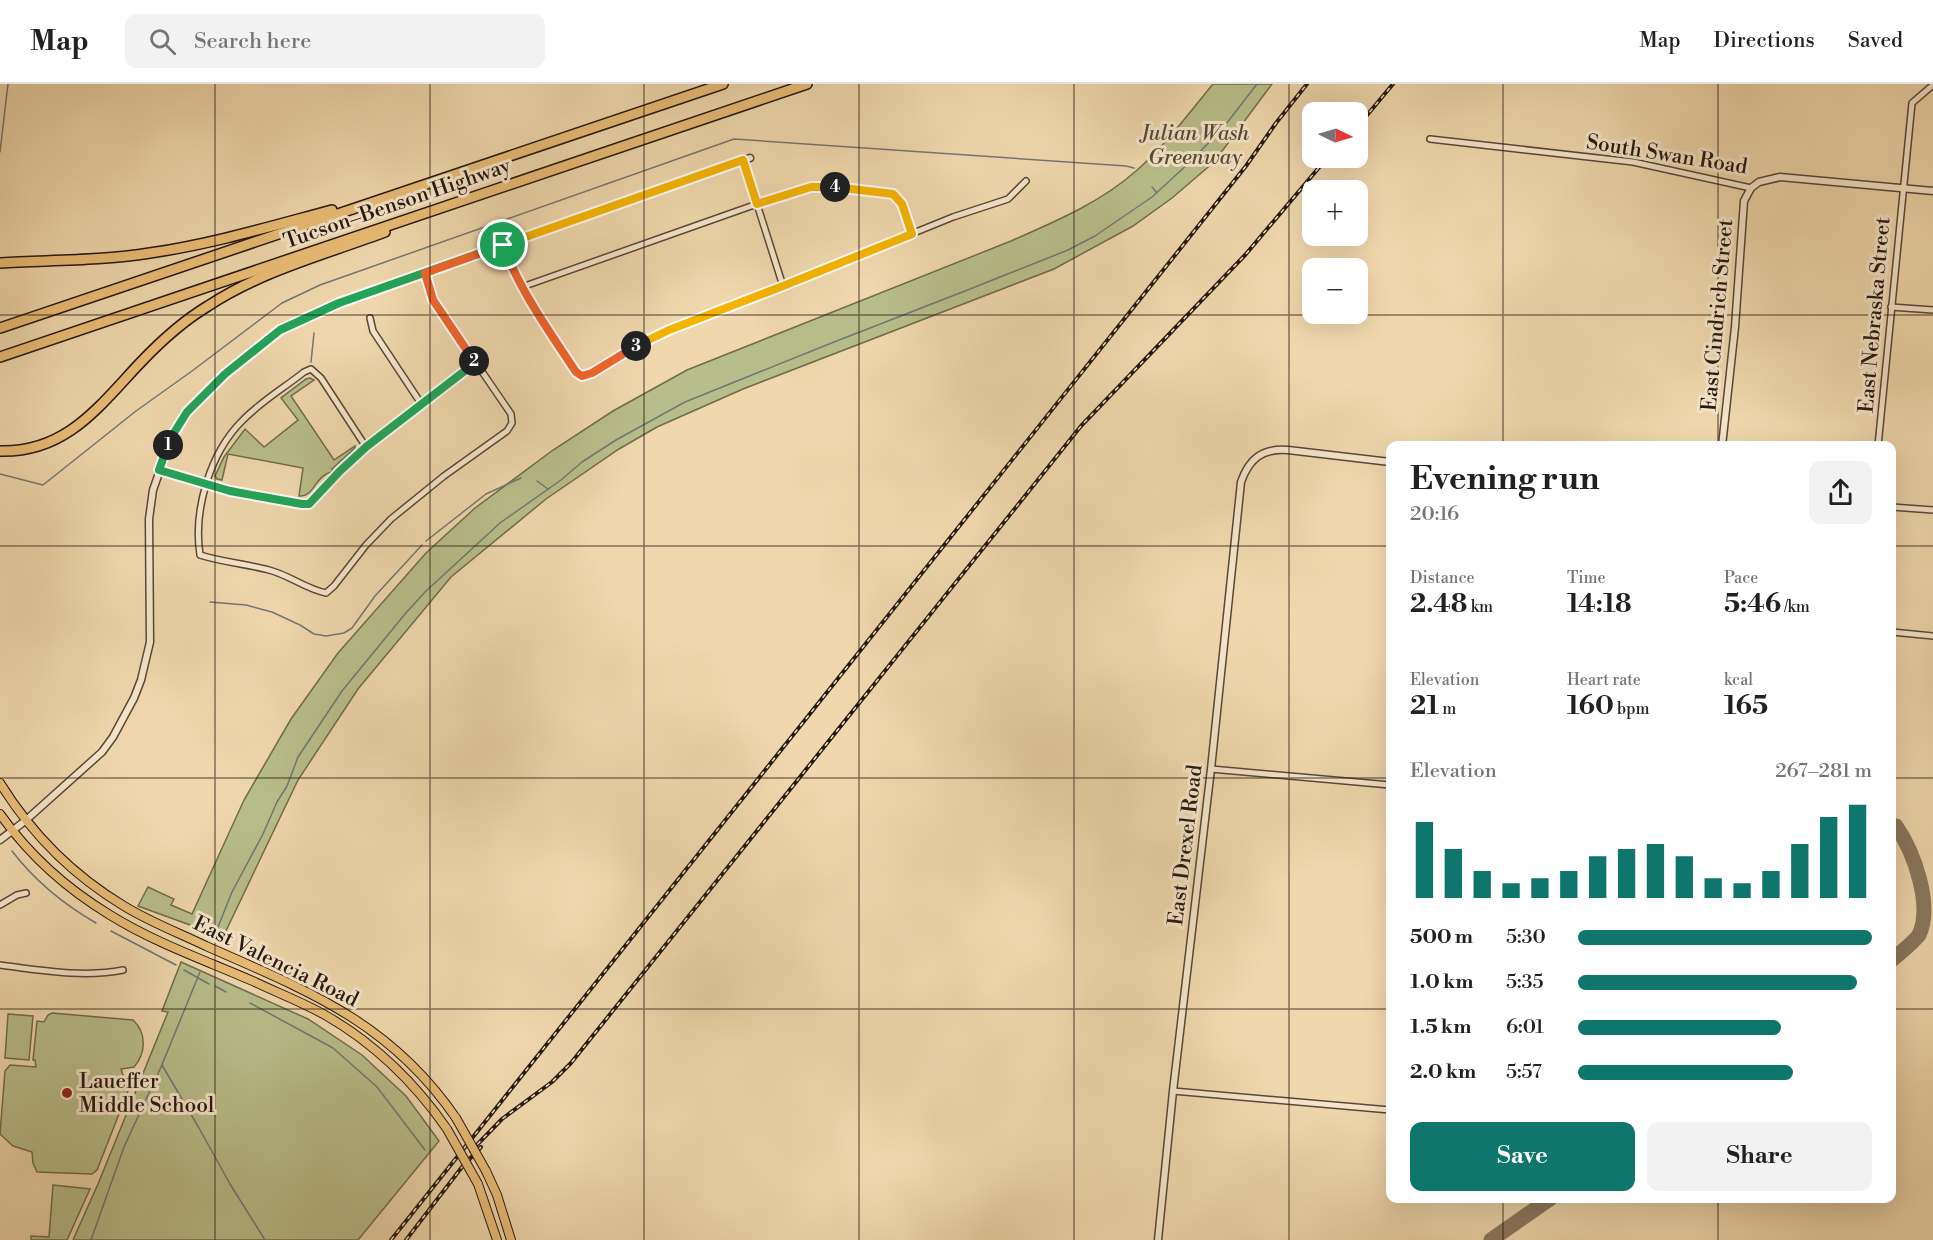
<!DOCTYPE html>
<meta charset="utf-8">
<style>
:root{--surface:#fff;--page:#f2f2f2;--text:#202124;--muted:#757577;--line:#e0e0e0;--accent:#0f766e}
body{margin:0;font-family:"Libre Bodoni",serif;background:var(--page);color:var(--text);height:100vh;display:flex;flex-direction:column;font-size:22px;white-space:nowrap}
*{box-sizing:border-box;margin:0}
p{font-size:20px;color:var(--muted)}
.icon{flex:none;width:33px;height:33px;fill:none;stroke:currentColor;stroke-width:2;stroke-linecap:round;stroke-linejoin:round}
.map{position:relative;flex:1;overflow:hidden}
.panel{position:absolute;left:1386px;top:357px;width:510px;height:762px;display:flex;flex-direction:column;background:var(--surface);border-radius:12px;box-shadow:0 6px 24px #0002}
.panel>*{flex:none}
.needle{width:39px;rotate:95deg}
.fabs{position:absolute;left:1302px;top:18px;display:grid;gap:12px}
.fabs a{display:grid;place-items:center;width:66px;height:66px;border-radius:12px;background:var(--surface);box-shadow:0 6px 24px #0002;font-size:30px}
.pin{position:absolute;display:grid;place-items:center;width:51px;height:51px;color:#fff;margin:-26px;border:3px solid #fff;border-radius:50%;box-shadow:0 2px 6px #0007}
.km{position:absolute;width:30px;height:30px;margin:-15px;border-radius:50%;background:#222;color:#fff;font-size:16px;line-height:30px;text-align:center}
.round{display:grid;place-items:center;flex:none;width:63px;height:63px;border-radius:12px;background:var(--page)}
.head{display:flex;align-items:center;justify-content:space-between;height:102px;padding:0 24px}
h1{font-size:33px;font-weight:800;line-height:45px}
.figures{display:grid;grid-template-columns:repeat(3,1fr);gap:9px;height:102px;padding:6px 24px}
.figures div{display:grid;align-content:center}
.figures b{font-size:26px;font-weight:800}
.figures small{font-size:16px;font-weight:400}
.figures p{font-size:16px}
.chart{height:168px;padding:12px 24px}
.chart p{display:flex;justify-content:space-between}
.chart svg{width:100%;height:108px;margin-top:6px;stroke:var(--accent);stroke-width:6}
.action{display:flex;gap:12px;margin-top:auto;padding:12px 24px}
.action a{flex:1;height:69px;border-radius:12px;background:var(--accent);color:#fff;font-size:24px;font-weight:800;line-height:69px;text-align:center}
.action a+a{background:var(--page);color:var(--text)}
ul{padding:0 24px;list-style:none;font-size:20px}
li{display:grid;grid-template-columns:96px 72px 1fr;align-items:center;height:45px}
li i{height:15px;border-radius:8px;background:var(--accent)}
header{display:flex;align-items:center;gap:36px;box-sizing:border-box;height:84px;padding:0 30px;background:var(--surface);border-bottom:2px solid var(--line)}
header strong{font-size:28px}
nav{display:flex;gap:33px;margin-inline-start:auto;font-size:21px}
.search{width:420px;height:54px;background:var(--page);display:flex;align-items:center;gap:15px;box-sizing:border-box;padding:0 21px;border-radius:12px;color:var(--muted);font-size:22px}
.map>svg:first-child{display:block}
.green{fill:#b8be8b;stroke:#6f6c4c;stroke-width:1.5}
.lines{fill:none;stroke-linecap:round;stroke-linejoin:round}
.stream{stroke:#707773;stroke-width:1.5}
.taxiway{stroke:#8b785e;stroke-width:15}
.minor-casing{stroke:#584836;stroke-width:8}
.tertiary-casing{stroke:#584836;stroke-width:9}
.primary-casing{stroke:#26190e;stroke-width:10}
.motorway-casing{stroke:#26190e;stroke-width:12}
.minor{stroke:#f5e5ca;stroke-width:5}
.tertiary{stroke:#f5e5ca;stroke-width:6}
.primary{stroke:#e8bc76;stroke-width:8}
.motorway{stroke:#e8bc76;stroke-width:9}
.rail-casing{stroke:#26190e;stroke-width:4}
.rail{stroke:#f5e5ca;stroke-width:1.5;stroke-dasharray:4.5;stroke-linecap:butt}
.primary-bridge-casing{stroke:#26190e;stroke-width:10;stroke-linecap:butt}
.primary-bridge{stroke:#e8bc76;stroke-width:8}
.split-1-casing{stroke:#fff;stroke-width:12}
.split-2-casing{stroke:#fff;stroke-width:12}
.split-3-casing{stroke:#fff;stroke-width:12}
.split-4-casing{stroke:#fff;stroke-width:12}
.split-5-casing{stroke:#fff;stroke-width:12}
.split-1{stroke:#22a559;stroke-width:8}
.split-2{stroke:#22a559;stroke-width:8}
.split-3{stroke:#f0652b;stroke-width:8}
.split-4{stroke:#f5b400;stroke-width:8}
.split-5{stroke:#f5b400;stroke-width:8}
.grid{fill:none;stroke:#26190e;stroke-width:1.5;stroke-opacity:0.55}
.poi-dot{fill:#8f2418;stroke:#f5e5ca;stroke-width:2}
.labels{text-anchor:middle;stroke-width:6;stroke-linejoin:round;paint-order:stroke}
.park-label{font-size:21px;font-style:italic;fill:#524b34;stroke:#f5e5ca}
.street-label{font-size:21px;fill:#26190e;stroke:#f5e5ca}
.poi-label{font-size:21px;fill:#26190e;stroke:#f5e5ca;text-anchor:start}
</style>
<header>
<strong>Map</strong>
<div class="search"><svg class="icon" aria-label="search" viewBox="0 0 24 24"><circle cx="10" cy="10" r="6"/><path d="M15 15l6 6"/></svg>Search here</div>
<nav><a>Map</a><a>Directions</a><a>Saved</a></nav>
</header>
<div class="map">
<svg width="1933" height="1156" viewBox="0 0 1933 1156">
<rect width="100%" height="100%" fill="#f0d7ad"/>
<filter id="stains"><feTurbulence type="fractalNoise" baseFrequency=".00333" numOctaves="4"/><feColorMatrix values="0 0 0 0 .2 0 0 0 0 .09 0 0 0 0 .02 0 0 0 .5 -.17"/></filter>
<radialGradient id="worn" r=".72"><stop offset=".6" stop-color="#630" stop-opacity="0"/><stop offset="1" stop-color="#630" stop-opacity=".3"/></radialGradient>
<g class="green">
<path d="M 1213,0 L 1272,0 L 1214,78 L 1172,114 L 1133,142 L 1054,185 L 743,305 L 657,343 L 619,365 L 546,415 L 451,493 L 358,605 L 298,696 L 223,853 L 138,822 L 148,803 L 174,815 L 171,821 L 192,830 L 244,716 L 291,635 L 338,569 L 426,469 L 475,424 L 553,366 L 613,327 L 687,286 L 1011,157 C 1054,138 1100,119 1136,87 C 1165,62 1189,29 1213,0 Z"/>
<path d="M 310,294 L 314,296 L 291,312 L 334,376 L 355,362 L 355,364 L 332,385 L 333,387 C 330,389 327,389 325,391 C 314,397 313,413 299,412 L 303,384 L 228,370 L 222,396 L 217,395 L 215,392 L 224,373 L 245,345 L 264,363 L 298,336 L 281,314 L 306,295 Z"/>
<path d="M 181,878 L 308,935 L 362,971 L 406,1012 L 439,1057 L 358,1156 L 73,1156 L 98,1100 L 168,928 L 162,927 Z"/>
<path d="M 52,929 L 133,936 C 147,949 146,969 134,983 L 121,985 L 128,1007 L 97,1086 L 92,1090 L 37,1088 L 33,1079 L 32,1068 L 13,1062 L 0,1050 L 5,987 L 10,981 L 36,983 L 35,976 L 33,976 L 37,937 L 44,938 L 48,931 Z"/>
<path d="M 8,930 L 33,932 L 29,976 L 5,974 Z"/>
<path d="M 53,1101 L 90,1105 L 67,1156 L 31,1156 L 31,1152 L 49,1153 Z"/>
</g>
<g class="lines">
<g class="stream">
<path d="M 0,68 L 8,0"/>
<path d="M 1152,103 L 1157,109"/>
<path d="M 311,278 L 314,249"/>
<path d="M 0,390 L 43,401 L 136,327 L 192,287 L 282,219 L 320,201 L 734,55 L 1126,82 L 1134,84"/>
<path d="M 537,397 L 548,405"/>
<path d="M 426,457 L 486,410 L 521,394"/>
<path d="M 210,518 L 246,521 L 272,528 L 300,541 L 314,550 L 326,552 L 344,549 L 352,544 L 375,512 L 422,461"/>
<path d="M 12,767 C 35,797 63,820 96,839"/>
<path d="M 111,847 L 176,881"/>
<path d="M 214,853 L 232,808 L 263,750 L 277,718 L 287,702 L 298,673 L 342,607 L 405,530 L 425,508 L 500,439 L 561,396 L 582,378 L 616,356 L 685,318 L 829,260 L 965,207 L 1068,166 L 1095,152 L 1152,113 L 1189,79 L 1223,44 L 1257,0"/>
<path d="M 184,886 L 209,900"/>
<path d="M 215,902 L 226,908"/>
<path d="M 250,919 L 333,964 L 377,1003 L 425,1066"/>
<path d="M 162,981 L 199,1044 L 230,1100 L 265,1156"/>
<path d="M 91,1156 L 124,1063 L 161,983 L 200,888"/>
</g>
<g class="taxiway">
<path d="M 1892,876 C 1901,868 1912,860 1919,851 C 1933,821 1914,768 1896,742"/>
<path d="M 1491,1156 L 1551,1114"/>
</g>
<g class="minor-casing">
<g id="minor">
<path d="M 1430,55 L 1633,78 L 1751,104"/>
<path d="M 743,76 L 783,202"/>
<path d="M 503,161 C 521,207 549,247 576,288 L 582,292 L 592,289 L 631,264 L 669,246 L 783,202 L 953,133 L 1008,115 L 1026,97"/>
<path d="M 522,203 L 757,120 L 811,103 L 835,103 L 893,110 L 902,120 L 912,150"/>
<path d="M 1891,223 L 1933,226"/>
<path d="M 370,234 L 373,247 L 422,321"/>
<path d="M 1878,362 L 1912,19 L 1933,1"/>
<path d="M 366,363 L 321,294 L 311,285 L 304,288 C 284,304 260,318 242,337 C 210,369 193,426 200,471 C 222,478 247,480 269,486 C 289,491 306,505 326,509 L 334,502 L 366,461 L 391,435 L 444,392 L 507,347 L 512,339 L 511,330 L 433,216 L 425,189"/>
<path d="M 159,386 L 230,407 L 302,420 L 309,420 L 340,387 L 366,363 L 475,279"/>
<path d="M 1892,423 L 1933,426"/>
<path d="M 1892,548 L 1933,552"/>
<path d="M 1211,685 L 1390,701"/>
<path d="M 0,821 L 17,811 L 26,809"/>
<path d="M 0,881 C 40,886 84,894 123,886"/>
<path d="M 1173,1007 L 1390,1026"/>
</g>
</g>
<g class="tertiary-casing">
<g id="tertiary">
<path d="M 1722,362 L 1735,243 L 1744,117 L 1751,104 L 1759,98 L 1780,93 L 1933,107"/>
<path d="M 0,756 L 25,737 L 102,668 L 113,653 L 134,614 L 141,596 L 150,558 L 149,435 L 153,406 L 172,352 L 187,328 L 225,290 L 280,246 L 339,219 L 750,74"/>
<path d="M 1158,1156 L 1173,1007 L 1211,685 L 1241,398 C 1249,375 1262,364 1288,366 L 1390,378"/>
</g>
</g>
<g class="primary-casing">
<g id="primary">
<path d="M 0,699 C 31,749 74,792 124,822 C 150,838 179,849 206,862 C 308,907 390,938 456,1034"/>
<path d="M 0,730 C 29,771 67,805 110,831 C 155,859 207,877 255,898 C 278,909 302,918 325,931 C 374,959 415,999 447,1045"/>
<path d="M 486,1087 L 497,1111 L 511,1156"/>
<path d="M 478,1100 L 497,1156"/>
</g>
</g>
<g class="motorway-casing">
<g id="motorway">
<path d="M 0,179 C 50,176 100,177 150,169 C 212,160 272,142 332,126"/>
<path d="M 0,244 L 723,0"/>
<path d="M 0,273 L 807,0"/>
<path d="M 0,367 C 67,369 100,321 141,278 C 161,257 183,237 208,222 C 261,187 326,170 385,148"/>
</g>
</g>
<use href="#minor" class="minor"/>
<use href="#tertiary" class="tertiary"/>
<use href="#primary" class="primary"/>
<use href="#motorway" class="motorway"/>
<g class="rail-casing">
<g id="rail">
<path d="M 1358,42 L 1393,0"/>
<path d="M 471,1067 L 502,1035 L 552,998 L 571,979 L 1081,342 L 1246,170 L 1327,74"/>
<path d="M 391,1156 L 1246,82 L 1276,39 L 1307,0"/>
<path d="M 406,1156 L 462,1083 L 481,1063"/>
</g>
</g>
<use href="#rail" class="rail"/>
<g class="primary-bridge-casing">
<g id="primary-bridge">
<path d="M 456,1034 L 486,1087"/>
<path d="M 447,1045 L 478,1100"/>
</g>
</g>
<use href="#primary-bridge" class="primary-bridge"/>
</g>
<g class="lines">
<g class="split-1-casing">
<path id="split-1" d="M 168,361 L 172,352 L 187,328 L 225,290 L 280,246 L 339,219 L 503,161"/>
</g>
<g class="split-2-casing">
<path id="split-2" d="M 168,361 L 159,386 L 230,407 L 302,420 L 309,420 L 340,387 L 366,363 L 475,279 L 474,277"/>
</g>
<g class="split-3-casing">
<path id="split-3" d="M 474,277 L 433,216 L 425,189 L 503,161 C 520,207 549,247 576,288 L 582,292 L 592,289 L 636,262"/>
</g>
<g class="split-4-casing">
<path id="split-4" d="M 636,262 L 669,246 L 783,202 L 912,150 L 902,120 L 893,110 L 835,103"/>
</g>
<g class="split-5-casing">
<path id="split-5" d="M 503,161 L 743,76 L 757,120 L 811,103 L 835,103"/>
</g>
<use href="#split-1" class="split-1"/>
<use href="#split-2" class="split-2"/>
<use href="#split-3" class="split-3"/>
<use href="#split-4" class="split-4"/>
<use href="#split-5" class="split-5"/>
</g>
<path class="grid" d="M 215,0 L 215,1156M 430,0 L 430,1156M 644,0 L 644,1156M 859,0 L 859,1156M 1074,0 L 1074,1156M 1289,0 L 1289,1156M 1503,0 L 1503,362M 1718,0 L 1718,362M 0,231 L 1933,231M 0,462 L 1390,462M 1892,462 L 1933,462M 0,694 L 1390,694M 1892,694 L 1933,694M 0,925 L 1390,925M 1892,925 L 1933,925M 1503,1114 L 1503,1156M 1718,1114 L 1718,1156"/>
<circle class="poi-dot" cx="67" cy="1009" r="6"/>
<g class="labels">
<g class="park-label">
<text x="1195" y="56">Julian Wash<tspan x="1195" dy="24">Greenway</tspan></text>
</g>
<g class="street-label">
<text transform="translate(1667 70) rotate(9)" y="7">South Swan Road</text>
<text transform="translate(397 119) rotate(-19)" y="7">Tucson–Benson Highway</text>
<text transform="translate(1717 231) rotate(-85)" y="7">East Cindrich Street</text>
<text transform="translate(1874 231) rotate(-85)" y="7">East Nebraska Street</text>
<text transform="translate(1185 761) rotate(-83)" y="7">East Drexel Road</text>
<text transform="translate(276 877) rotate(26)" y="7">East Valencia Road</text>
</g>
<g class="poi-label">
<text x="79" y="1004">Laueffer<tspan x="79" dy="24">Middle School</tspan></text>
</g>
</g>
<rect width="100%" height="100%" filter="url(#stains)"/>
<rect width="100%" height="100%" fill="url(#worn)"/>
</svg>
<div class="fabs">
<a><svg class="needle" viewBox="-14 -14 28 28"><path d="M0-13l5 13h-10z" fill="#e53935"/><path d="M0 13l5-13h-10z" fill="#757577"/></svg></a>
<a>+</a>
<a>−</a>
</div>
<div class="pin" style="left:503px;top:161px;background:#1e9e55"><svg class="icon" aria-label="arrive" viewBox="0 0 24 24"><path d="M6 21V4h12l-3 4 3 4H6"/></svg></div>
<b class="km" style="left:168px;top:361px">1</b>
<b class="km" style="left:474px;top:277px">2</b>
<b class="km" style="left:636px;top:262px">3</b>
<b class="km" style="left:835px;top:103px">4</b>
<section class="panel">
<div class="head"><div><h1>Evening run</h1><p>20:16</p></div><a class="round"><svg class="icon" aria-label="share" viewBox="0 0 24 24"><path d="M12 15V3M7 8l5-5 5 5M5 13v7h14v-7"/></svg></a></div>
<div class="figures">
<div><p>Distance</p><b>2.48<small> km</small></b></div>
<div><p>Time</p><b>14:18</b></div>
<div><p>Pace</p><b>5:46<small> /km</small></b></div>
</div>
<div class="figures">
<div><p>Elevation</p><b>21<small> m</small></b></div>
<div><p>Heart rate</p><b>160<small> bpm</small></b></div>
<div><p>kcal</p><b>165</b></div>
</div>
<div class="chart"><p><span>Elevation</span>267–281 m</p>
<svg viewBox="0 0 160 44" preserveAspectRatio="none"><path d="M5 44V13M15 44V24M25 44V33M35 44V38M45 44V36M55 44V33M65 44V27M75 44V24M85 44V22M95 44V27M105 44V36M115 44V38M125 44V33M135 44V22M145 44V11M155 44V6"/></svg>
</div>
<ul>
<li><b>500 m</b>5:30<i style="width:100%"></i></li>
<li><b>1.0 km</b>5:35<i style="width:95%"></i></li>
<li><b>1.5 km</b>6:01<i style="width:69%"></i></li>
<li><b>2.0 km</b>5:57<i style="width:73%"></i></li>
</ul>
<div class="action"><a>Save</a><a>Share</a></div>
</section>
</div>
